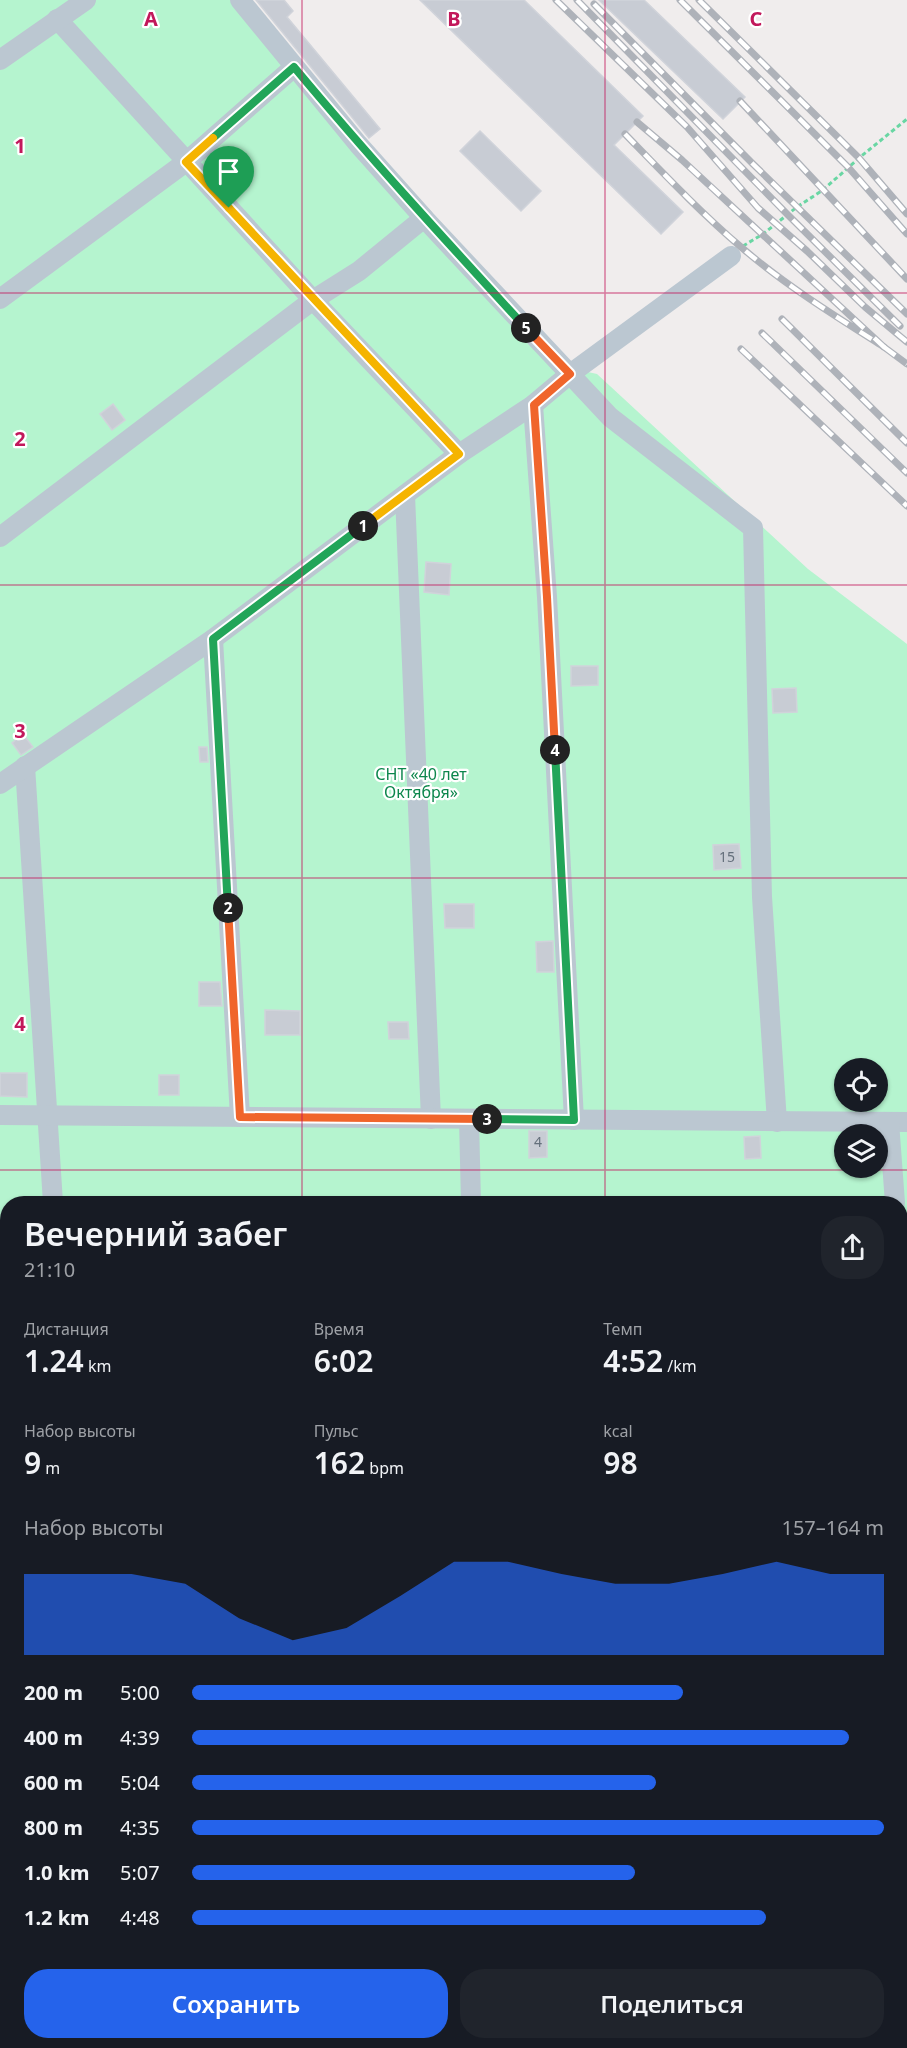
<!DOCTYPE html>
<html lang="ru">
<meta charset="utf-8">
<style>
:root{--surface:#171b24;--page:#20242c;--text:#f1f3f6;--muted:#9ea1a6;--accent:#2563eb}
body{margin:0;font-family:"Noto Sans",sans-serif;background:var(--page);color:var(--text);height:100vh;display:flex;flex-direction:column;font-size:22px;white-space:nowrap}
*{box-sizing:border-box;margin:0}
p{font-size:20px;color:var(--muted)}
.icon{flex:none;width:33px;height:33px;fill:none;stroke:currentColor;stroke-width:2;stroke-linecap:round;stroke-linejoin:round}
.map{position:relative;flex:1;overflow:hidden}
.drawer{position:absolute;left:0px;top:1196px;width:908px;height:854px;display:flex;flex-direction:column;background:var(--surface);border-radius:24px 24px 0 0;box-shadow:0 2px 4px #0004}
.drawer>*{flex:none}
.fabs{position:absolute;left:834px;top:1058px;display:grid;gap:12px}
.fabs a{display:grid;place-items:center;width:54px;height:54px;border-radius:50%;background:var(--surface);box-shadow:0 2px 4px #0004;font-size:30px}
.pin{position:absolute;display:grid;place-items:center;width:51px;height:51px;color:#fff;margin:-62px -26px;border-radius:50% 50% 50% 0;rotate:-45deg;box-shadow:0 0 6px #0007}
.pin .icon{rotate:45deg}
.km{position:absolute;width:30px;height:30px;margin:-15px;border-radius:50%;background:#222;color:#fff;font-size:16px;line-height:30px;text-align:center}
.round{display:grid;place-items:center;flex:none;width:63px;height:63px;border-radius:24px;background:var(--page)}
.summary{display:flex;align-items:center;justify-content:space-between;height:102px;padding:0 24px}
h1{font-size:33px;font-weight:600;line-height:45px}
.stats{display:grid;grid-template-columns:repeat(3,1fr);gap:9px;height:102px;padding:6px 24px}
.stats div{display:grid;align-content:center}
.stats b{font-size:30px;font-weight:600}
.stats small{font-size:16px;font-weight:400}
.stats p{font-size:16px}
.chart{height:168px;padding:12px 24px}
.chart p{display:flex;justify-content:space-between}
.chart svg{width:100%;height:108px;margin-top:6px;fill:var(--accent);opacity:.7}
.button{display:flex;gap:12px;margin-top:auto;padding:12px 24px}
.button a{flex:1;height:69px;border-radius:24px;background:var(--accent);color:#fff;font-size:24px;font-weight:600;line-height:69px;text-align:center}
.button a+a{background:var(--page);color:var(--text)}
ul{padding:0 24px;list-style:none;font-size:20px}
li{display:grid;grid-template-columns:96px 72px 1fr;align-items:center;height:45px}
li i{height:15px;border-radius:8px;background:var(--accent)}
.map>svg:first-child{display:block}
.green{fill:#b5f4cf;fill-rule:evenodd}
.lines{fill:none;stroke-linecap:round;stroke-linejoin:round}
.river{stroke:#7dd9f6;stroke-width:27}
.building{fill:#c8ccd4;stroke:#d0d3da;stroke-width:1.5}
.path{stroke:#69d6a3;stroke-width:3;stroke-dasharray:4.5 3;stroke-linecap:butt}
.minor{stroke:#bbc7d1;stroke-width:20}
.rail-casing{stroke:#aeb2b9;stroke-width:7}
.rail{stroke:#fff;stroke-width:4.5;stroke-dasharray:14;stroke-linecap:butt}
.split-1-casing{stroke:#fff;stroke-width:12}
.split-2-casing{stroke:#fff;stroke-width:12}
.split-3-casing{stroke:#fff;stroke-width:12}
.split-4-casing{stroke:#fff;stroke-width:12}
.split-5-casing{stroke:#fff;stroke-width:12}
.split-6-casing{stroke:#fff;stroke-width:12}
.split-7-casing{stroke:#fff;stroke-width:12}
.split-1{stroke:#f5b400;stroke-width:8}
.split-2{stroke:#22a559;stroke-width:8}
.split-3{stroke:#f0652b;stroke-width:8}
.split-4{stroke:#22a559;stroke-width:8}
.split-5{stroke:#f0652b;stroke-width:8}
.split-6{stroke:#22a559;stroke-width:8}
.split-7{stroke:#f5b400;stroke-width:8}
.grid{fill:none;stroke:#c2185b;stroke-width:1.5;stroke-opacity:0.55}
.labels{text-anchor:middle;stroke-width:4.5;stroke-linejoin:round;paint-order:stroke}
.number-label{font-size:14px;fill:#646f7b}
.park-label{font-size:16px;fill:#0c864c;stroke:#fff}
.grid-label{font-size:20px;text-anchor:middle;font-weight:bold;fill:#c2185b;stroke:#fff;stroke-width:4.5;stroke-linejoin:round;paint-order:stroke}
</style>
<div class="map">
<svg width="907" height="2048" viewBox="0 0 907 2048">
<rect width="100%" height="100%" fill="#f0eded"/>
<g class="green">
<path d="M 0,0 L 243,0 L 402,192 L 570,368 L 597,374 L 808,569 L 907,644 L 907,1454 L 900,1457 L 900,1203 L 8,1203 L 7,1569 L 0,1568 ZM 844,1068 L 878,1068 L 878,1101 L 844,1101 ZM 844,1134 L 878,1134 L 878,1167 L 844,1167 Z"/>
<path d="M 907,1532 L 907,1780 L 900,1780 L 900,1534 Z"/>
<path d="M 7,1617 L 8,1984 L 0,1994 L 0,1618 Z"/>
</g>
<g class="lines">
<g class="river">
<path d="M 900,1500 L 907,1496"/>
<path d="M 0,1587 L 8,1585"/>
</g>
</g>
<g class="building">
<path d="M 256,0 L 284,0 L 293,11 L 287,17 L 380,129 L 369,138 Z"/>
<path d="M 420,0 L 524,0 L 643,116 L 614,145 L 683,212 L 661,234 Z"/>
<path d="M 599,0 L 644,0 L 745,97 L 723,119 Z"/>
<path d="M 480,131 L 541,191 L 521,211 L 460,151 Z"/>
<path d="M 113,404 L 125,420 L 112,430 L 100,414 Z"/>
<path d="M 426,562 L 451,564 L 449,595 L 424,592 Z"/>
<path d="M 571,666 L 598,666 L 598,685 L 571,686 Z"/>
<path d="M 796,688 L 797,712 L 773,713 L 772,689 Z"/>
<path d="M 23,734 L 33,747 L 21,755 L 12,743 Z"/>
<path d="M 199,747 L 207,747 L 208,762 L 200,762 Z"/>
<path d="M 739,844 L 741,868 L 714,870 L 713,845 Z"/>
<path d="M 444,904 L 474,904 L 474,928 L 445,928 Z"/>
<path d="M 553,941 L 554,972 L 537,972 L 536,942 Z"/>
<path d="M 199,982 L 220,982 L 222,1006 L 199,1006 Z"/>
<path d="M 265,1010 L 300,1011 L 300,1035 L 265,1035 Z"/>
<path d="M 388,1022 L 408,1022 L 409,1039 L 389,1039 Z"/>
<path d="M 0,1073 L 27,1073 L 27,1097 L 0,1096 Z"/>
<rect x="159" y="1075" width="20" height="20"/>
<path d="M 529,1131 L 547,1131 L 547,1157 L 529,1158 Z"/>
<path d="M 760,1136 L 761,1158 L 745,1159 L 744,1137 Z"/>
</g>
<g class="lines">
<path class="path" d="M 743,246 L 763,234 L 797,207 L 823,190 L 859,158 L 907,119"/>
<g class="minor">
<path d="M 240,0 L 358,144 L 424,218 L 610,417 L 753,528 L 762,897 L 777,1122"/>
<path d="M 57,19 L 313,300 L 459,454"/>
<path d="M 0,60 L 86,0"/>
<path d="M 0,299 L 186,162 L 294,67"/>
<path d="M 533,405 L 547,597 L 574,1120"/>
<path d="M 405,495 L 431,1119"/>
<path d="M 0,537 L 313,300 L 359,271 L 424,218"/>
<path d="M 213,639 L 240,1117"/>
<path d="M 25,766 L 53,1203"/>
<path d="M 0,784 L 213,639 L 459,454 L 533,405 L 570,374 L 731,256"/>
<path d="M 0,1115 L 907,1122"/>
<path d="M 469,1119 L 471,1203"/>
<path d="M 889,1122 L 895,1203"/>
<path d="M 900,1282 L 903,1324"/>
<path d="M 0,1318 L 8,1318"/>
<path d="M 0,1421 L 8,1421"/>
<path d="M 0,1744 L 8,1744"/>
<path d="M 900,1791 L 907,1791"/>
<path d="M 900,1943 L 907,1943"/>
<path d="M 0,1979 L 8,1967"/>
<path d="M 255,2042 L 264,2048"/>
<path d="M 508,2042 L 517,2048"/>
<path d="M 780,2042 L 790,2048"/>
<path d="M 463,2048 L 468,2042"/>
</g>
<g class="rail-casing">
<g id="rail">
<path d="M 556,0 L 687,127 L 758,208 L 807,251 L 865,307 L 907,342"/>
<path d="M 577,0 L 788,215 L 900,326"/>
<path d="M 680,0 L 848,167 L 907,234"/>
<path d="M 699,0 L 859,158 L 907,214"/>
<path d="M 594,4 L 753,164 L 907,314"/>
<path d="M 740,101 L 907,279"/>
<path d="M 625,134 C 663,173 700,212 741,247 C 785,285 835,316 884,347 L 682,160 L 637,122"/>
<path d="M 782,319 L 907,443"/>
<path d="M 762,333 L 907,473"/>
<path d="M 884,347 L 907,364"/>
<path d="M 741,349 L 907,506"/>
</g>
</g>
<use href="#rail" class="rail"/>
</g>
<g class="lines">
<g class="split-1-casing">
<path id="split-1" d="M 229,208 L 459,454 L 363,526"/>
</g>
<g class="split-2-casing">
<path id="split-2" d="M 228,908 L 213,639 L 363,526"/>
</g>
<g class="split-3-casing">
<path id="split-3" d="M 228,908 L 240,1117 L 487,1119"/>
</g>
<g class="split-4-casing">
<path id="split-4" d="M 487,1119 L 574,1120 L 555,750"/>
</g>
<g class="split-5-casing">
<path id="split-5" d="M 526,328 L 570,374 L 534,405 L 547,597 L 555,750"/>
</g>
<g class="split-6-casing">
<path id="split-6" d="M 213,138 L 294,67 C 369,157 447,242 526,328"/>
</g>
<g class="split-7-casing">
<path id="split-7" d="M 213,138 L 186,162 L 229,208"/>
</g>
<use href="#split-1" class="split-1"/>
<use href="#split-2" class="split-2"/>
<use href="#split-3" class="split-3"/>
<use href="#split-4" class="split-4"/>
<use href="#split-5" class="split-5"/>
<use href="#split-6" class="split-6"/>
<use href="#split-7" class="split-7"/>
</g>
<path class="grid" d="M 302,0 L 302,1203M 605,0 L 605,1203M 0,293 L 907,293M 0,585 L 907,585M 0,878 L 907,878M 0,1170 L 907,1170M 0,1463 L 8,1463M 900,1463 L 907,1463M 0,1755 L 8,1755M 900,1755 L 907,1755M 302,2042 L 302,2048M 605,2042 L 605,2048"/>
<g class="labels">
<g class="number-label">
<text x="727" y="862">15</text>
<text x="538" y="1147">4</text>
</g>
<g class="park-label">
<text x="421" y="780">СНТ «40 лет<tspan x="421" dy="18">Октября»</tspan></text>
</g>
</g>
<g class="grid-label">
<text x="151" y="26">A</text>
<text x="454" y="26">B</text>
<text x="756" y="26">C</text>
<text x="20" y="153">1</text>
<text x="20" y="446">2</text>
<text x="20" y="738">3</text>
<text x="20" y="1031">4</text>
</g>
</svg>
<div class="fabs">
<a><svg class="icon" aria-label="locate" viewBox="0 0 24 24"><circle cx="12" cy="12" r="6"/><path d="M12 2v4M12 18v4M2 12h4M18 12h4"/></svg></a>
<a><svg class="icon" aria-label="layers" viewBox="0 0 24 24"><path d="M12 4l9 5-9 5-9-5zM3 14l9 5 9-5"/></svg></a>
</div>
<div class="pin" style="left:229px;top:208px;background:#1e9e55"><svg class="icon" aria-label="arrive" viewBox="0 0 24 24"><path d="M6 21V4h12l-3 4 3 4H6"/></svg></div>
<b class="km" style="left:363px;top:526px">1</b>
<b class="km" style="left:228px;top:908px">2</b>
<b class="km" style="left:487px;top:1119px">3</b>
<b class="km" style="left:555px;top:750px">4</b>
<b class="km" style="left:526px;top:328px">5</b>
<section class="drawer">
<div class="summary"><div><h1>Вечерний забег</h1><p>21:10</p></div><a class="round"><svg class="icon" aria-label="share" viewBox="0 0 24 24"><path d="M12 15V3M7 8l5-5 5 5M5 13v7h14v-7"/></svg></a></div>
<div class="stats">
<div><p>Дистанция</p><b>1.24<small> km</small></b></div>
<div><p>Время</p><b>6:02</b></div>
<div><p>Темп</p><b>4:52<small> /km</small></b></div>
</div>
<div class="stats">
<div><p>Набор высоты</p><b>9<small> m</small></b></div>
<div><p>Пульс</p><b>162<small> bpm</small></b></div>
<div><p>kcal</p><b>98</b></div>
</div>
<div class="chart"><p><span>Набор высоты</span>157–164 m</p>
<svg viewBox="0 0 160 44" preserveAspectRatio="none"><path d="M0 44V11L10 11L20 11L30 15L40 29L50 38L60 33L70 20L80 6L90 6L100 11L110 15L120 15L130 11L140 6L150 11L160 11V44z"/></svg>
</div>
<ul>
<li><b>200 m</b>5:00<i style="width:71%"></i></li>
<li><b>400 m</b>4:39<i style="width:95%"></i></li>
<li><b>600 m</b>5:04<i style="width:67%"></i></li>
<li><b>800 m</b>4:35<i style="width:100%"></i></li>
<li><b>1.0 km</b>5:07<i style="width:64%"></i></li>
<li><b>1.2 km</b>4:48<i style="width:83%"></i></li>
</ul>
<div class="button"><a>Сохранить</a><a>Поделиться</a></div>
</section>
</div>
